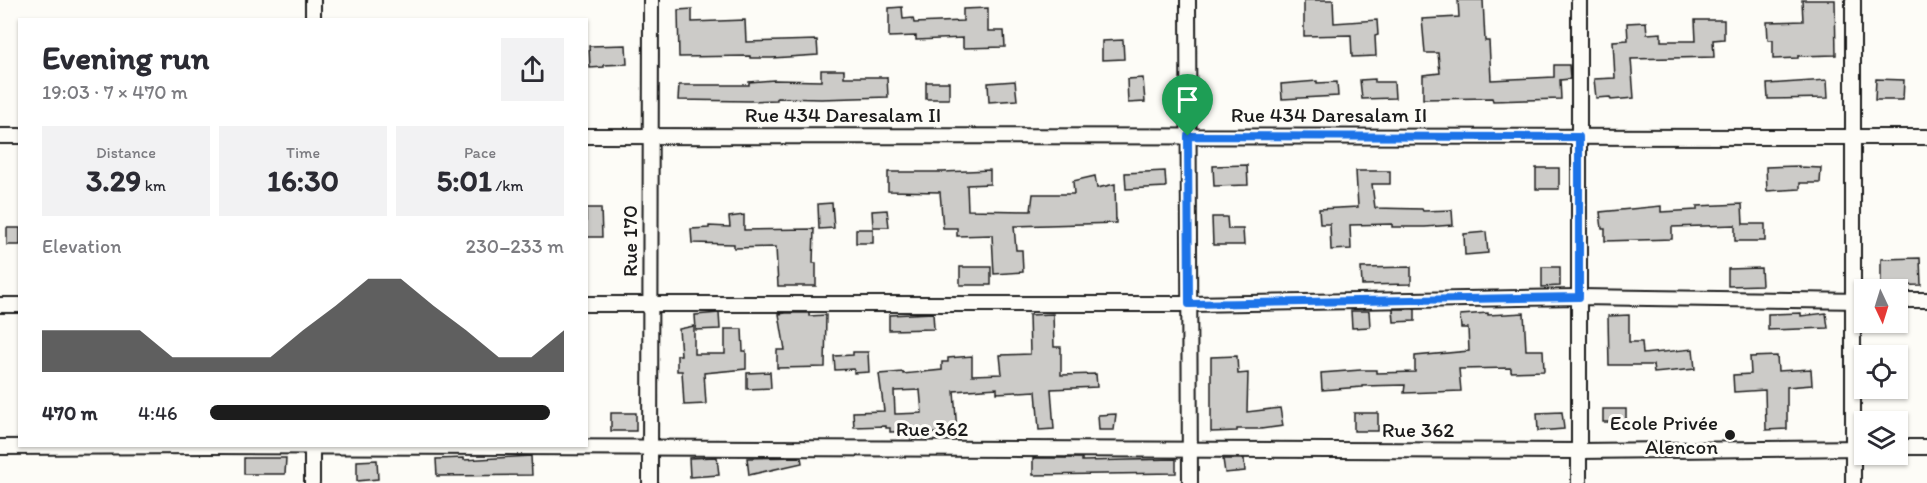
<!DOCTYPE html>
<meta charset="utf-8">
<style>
:root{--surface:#fff;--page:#f2f2f3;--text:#2b2b33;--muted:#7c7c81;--accent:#1c1c1c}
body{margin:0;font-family:Itim,sans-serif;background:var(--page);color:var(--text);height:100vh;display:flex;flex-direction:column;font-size:22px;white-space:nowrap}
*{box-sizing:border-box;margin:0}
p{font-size:20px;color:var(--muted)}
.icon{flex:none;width:33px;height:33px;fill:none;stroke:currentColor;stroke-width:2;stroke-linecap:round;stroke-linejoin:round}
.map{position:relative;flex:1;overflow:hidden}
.drawer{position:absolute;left:18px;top:18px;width:570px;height:429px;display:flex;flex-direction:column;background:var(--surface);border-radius:0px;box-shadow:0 2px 4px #0004}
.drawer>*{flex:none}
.needle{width:39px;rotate:176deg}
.controls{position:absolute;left:1854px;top:279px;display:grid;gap:12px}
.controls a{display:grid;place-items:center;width:54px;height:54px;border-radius:0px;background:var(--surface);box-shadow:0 2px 4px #0004;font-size:30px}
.pin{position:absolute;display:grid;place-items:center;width:51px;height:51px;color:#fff;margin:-62px -26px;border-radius:50% 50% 50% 0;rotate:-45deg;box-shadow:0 0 6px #0007}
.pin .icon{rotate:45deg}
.round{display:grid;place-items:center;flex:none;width:63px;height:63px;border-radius:0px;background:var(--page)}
.overview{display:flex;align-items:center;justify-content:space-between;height:102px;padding:0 24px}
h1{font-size:33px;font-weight:700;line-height:45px}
.metrics{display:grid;grid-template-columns:repeat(3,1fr);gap:9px;height:102px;padding:6px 24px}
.metrics div{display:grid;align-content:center;border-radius:0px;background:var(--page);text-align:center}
.metrics b{font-size:30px;font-weight:700}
.metrics small{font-size:16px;font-weight:400}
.metrics p{font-size:16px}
.chart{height:168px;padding:12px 24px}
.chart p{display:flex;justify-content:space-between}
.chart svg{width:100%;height:108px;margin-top:6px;fill:var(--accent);opacity:.7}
ul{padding:0 24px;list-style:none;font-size:20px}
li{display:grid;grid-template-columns:96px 72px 1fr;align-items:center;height:45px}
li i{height:15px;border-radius:8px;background:var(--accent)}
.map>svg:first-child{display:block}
.building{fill:#cccbc8;stroke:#1c1c1c;stroke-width:1.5;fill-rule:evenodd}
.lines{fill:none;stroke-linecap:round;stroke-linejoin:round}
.minor-casing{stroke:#1c1c1c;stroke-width:18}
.minor{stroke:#fdfcf7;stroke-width:14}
.route-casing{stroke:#fff;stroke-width:12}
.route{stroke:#1a73e8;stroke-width:8}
.poi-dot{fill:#1c1c1c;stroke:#fdfcf7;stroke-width:2}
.labels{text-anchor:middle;stroke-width:6;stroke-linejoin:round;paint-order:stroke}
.street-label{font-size:21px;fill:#1c1c1c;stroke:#fdfcf7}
.poi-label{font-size:21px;fill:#1c1c1c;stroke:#fdfcf7;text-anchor:end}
</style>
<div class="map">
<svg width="1927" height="483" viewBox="0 0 1927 483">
<rect width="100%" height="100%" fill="#fdfcf7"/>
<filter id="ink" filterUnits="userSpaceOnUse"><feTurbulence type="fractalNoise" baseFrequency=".0167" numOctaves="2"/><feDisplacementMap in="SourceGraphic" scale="12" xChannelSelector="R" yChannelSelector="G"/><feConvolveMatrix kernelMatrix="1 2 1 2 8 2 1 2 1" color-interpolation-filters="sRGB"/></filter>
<g filter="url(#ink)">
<g class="building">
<path d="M 1304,0 L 1333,0 L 1334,23 L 1377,20 L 1378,35 L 1375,36 L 1376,56 L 1352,57 L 1351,35 L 1304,36 Z"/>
<path d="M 1458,0 L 1483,0 L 1485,41 L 1489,41 L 1491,80 L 1554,77 L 1554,65 L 1569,65 L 1570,79 L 1560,80 L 1561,99 L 1493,101 L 1492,98 L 1423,99 L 1423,75 L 1440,73 L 1438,53 L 1425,53 L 1422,19 L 1459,17 Z"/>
<path d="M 1802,0 L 1835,0 L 1836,55 L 1798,56 L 1798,58 L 1773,59 L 1773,40 L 1768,40 L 1767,22 L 1803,21 Z"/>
<path d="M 902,7 L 903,19 L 913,18 L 914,23 L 963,21 L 963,9 L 988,8 L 988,31 L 1004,31 L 1005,47 L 963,48 L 963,38 L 916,40 L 916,36 L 889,37 L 889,8 Z"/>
<path d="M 692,9 L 692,22 L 745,20 L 746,42 L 817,40 L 818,55 L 772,58 L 750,58 L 750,56 L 679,57 L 678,10 Z"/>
<path d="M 1695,20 L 1724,20 L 1724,39 L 1713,40 L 1714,57 L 1631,59 L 1634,98 L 1611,100 L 1610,97 L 1596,98 L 1594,79 L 1615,78 L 1613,41 L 1628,40 L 1627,23 L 1646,22 L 1647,34 L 1661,33 L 1661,41 L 1696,41 Z"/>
<path d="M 1123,40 L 1124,59 L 1102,60 L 1102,41 Z"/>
<path d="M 626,45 L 627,64 L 604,65 L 604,67 L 590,68 L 589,46 Z"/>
<path d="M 821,70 L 844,70 L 844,77 L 887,77 L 888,97 L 821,99 L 777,98 L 777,100 L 750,101 L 678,100 L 679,85 L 749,85 L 749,82 L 774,80 L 821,81 Z"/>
<path d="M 1143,78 L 1145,102 L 1128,103 L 1127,79 Z"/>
<path d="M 1375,79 L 1375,82 L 1394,82 L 1395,98 L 1362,99 L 1360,80 Z"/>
<path d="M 1876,79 L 1904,80 L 1903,100 L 1875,100 Z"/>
<path d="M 1827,80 L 1828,98 L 1768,99 L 1767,84 Z"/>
<path d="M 1015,81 L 1017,100 L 989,102 L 988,83 Z"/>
<path d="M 1317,81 L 1317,83 L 1337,82 L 1338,96 L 1282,99 L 1281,84 Z"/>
<rect x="926" y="82" width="23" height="17"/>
<path d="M 1247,165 L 1248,185 L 1214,186 L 1213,166 Z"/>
<path d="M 1799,166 L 1799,167 L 1821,168 L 1820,183 L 1800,183 L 1800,189 L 1767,191 L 1766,167 Z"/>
<rect x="1536" y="168" width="23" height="21"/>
<path d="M 990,170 L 990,184 L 967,185 L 968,210 L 1031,211 L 1033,194 L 1074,194 L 1073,181 L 1095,176 L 1097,188 L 1115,184 L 1116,223 L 1014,226 L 1016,250 L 1022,250 L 1023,272 L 994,274 L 992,235 L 957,236 L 957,228 L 943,228 L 940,192 L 888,191 L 888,172 L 943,172 Z"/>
<path d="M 1165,171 L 1166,187 L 1126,189 L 1125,173 Z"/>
<path d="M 1356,171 L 1390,171 L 1390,184 L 1372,184 L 1375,208 L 1422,209 L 1423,211 L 1452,210 L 1453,225 L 1425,227 L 1392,227 L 1392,224 L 1350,225 L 1351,249 L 1331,250 L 1330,224 L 1320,224 L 1319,209 L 1358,207 Z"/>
<path d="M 832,203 L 834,228 L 819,229 L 818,204 Z"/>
<path d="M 1742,204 L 1743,224 L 1765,224 L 1765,241 L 1735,241 L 1735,225 L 1672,227 L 1672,239 L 1605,241 L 1605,229 L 1602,229 L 1600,212 L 1661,206 L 1661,212 L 1697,210 L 1697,206 Z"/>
<path d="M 586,208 L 601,208 L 602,237 L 586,237 Z"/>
<path d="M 887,210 L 889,227 L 873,227 L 872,211 Z"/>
<path d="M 744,215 L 744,230 L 814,229 L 813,263 L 816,263 L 816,286 L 778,286 L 776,247 L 734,248 L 734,244 L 692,243 L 691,229 L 709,228 L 709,226 L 730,227 L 729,217 Z"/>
<path d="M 1212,217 L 1227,217 L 1228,229 L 1243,229 L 1244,245 L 1213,245 Z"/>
<rect x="7" y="228" width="13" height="17"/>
<rect x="856" y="229" width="17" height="14"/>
<path d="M 1486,232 L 1488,253 L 1465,255 L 1464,234 Z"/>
<path d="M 1920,258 L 1921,285 L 1881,286 L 1881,259 Z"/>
<rect x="960" y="267" width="31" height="18"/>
<path d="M 1411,267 L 1411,284 L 1362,285 L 1361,268 Z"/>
<path d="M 1542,267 L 1560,267 L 1560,286 L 1542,287 Z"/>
<path d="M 1761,268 L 1762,285 L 1728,286 L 1728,269 Z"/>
<path d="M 1393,309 L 1415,309 L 1415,321 L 1394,322 Z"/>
<path d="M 1351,311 L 1369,311 L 1370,327 L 1352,328 Z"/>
<path d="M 719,313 L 720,329 L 696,330 L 695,315 Z"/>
<path d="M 786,313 L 809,313 L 809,316 L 826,315 L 825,367 L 777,368 L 777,350 L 785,350 L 779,314 Z"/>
<path d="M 933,313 L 934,329 L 889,330 L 889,315 Z"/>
<path d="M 1488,313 L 1488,315 L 1524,313 L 1526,350 L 1543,350 L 1544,371 L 1511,372 L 1511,368 L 1459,369 L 1461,391 L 1404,393 L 1405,385 L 1362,386 L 1362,387 L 1322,390 L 1321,373 L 1361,370 L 1376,370 L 1376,373 L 1415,372 L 1415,356 L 1469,351 L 1468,328 L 1461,328 L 1460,315 Z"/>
<path d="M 1801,313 L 1801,316 L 1826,313 L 1828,328 L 1768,330 L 1768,314 Z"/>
<path d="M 1053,314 L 1054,347 L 1061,347 L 1061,375 L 1096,374 L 1097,387 L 1051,389 L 1054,429 L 1039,430 L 1036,391 L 997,393 L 997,388 L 954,391 L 957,432 L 923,434 L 923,431 L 890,432 L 890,428 L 886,428 L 886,426 L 854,427 L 853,412 L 884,411 L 879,374 L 903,372 L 903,374 L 942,370 L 942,362 L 948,362 L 948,358 L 972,356 L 972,375 L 1002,374 L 1000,355 L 1030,354 L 1029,315 ZM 920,390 L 922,413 L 895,414 L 894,391 Z"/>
<path d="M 1629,315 L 1629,342 L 1642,342 L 1643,354 L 1693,349 L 1695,369 L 1654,373 L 1653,365 L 1609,365 L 1608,316 Z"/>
<path d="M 694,326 L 694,354 L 725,354 L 725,329 L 742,329 L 743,351 L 746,351 L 746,369 L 704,373 L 706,404 L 684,405 L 682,371 L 677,371 L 677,355 L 681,355 L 679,329 Z"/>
<path d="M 853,352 L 868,352 L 869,372 L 854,373 L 854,369 L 835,370 L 834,356 L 853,355 Z"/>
<path d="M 1237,356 L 1238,374 L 1248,373 L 1247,412 L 1280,408 L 1283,426 L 1261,429 L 1237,429 L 1237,431 L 1211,432 L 1211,357 Z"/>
<path d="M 1777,356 L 1778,371 L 1811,369 L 1812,385 L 1787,387 L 1787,429 L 1766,430 L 1765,390 L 1734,392 L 1733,375 L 1751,374 L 1750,357 Z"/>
<path d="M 770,372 L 771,388 L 747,389 L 747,373 Z"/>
<rect x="1603" y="409" width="23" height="13"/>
<path d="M 1562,412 L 1564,429 L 1538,431 L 1537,413 Z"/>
<rect x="611" y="413" width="25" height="18"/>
<rect x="1354" y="413" width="24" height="18"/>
<path d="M 1116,414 L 1114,430 L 1099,430 L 1098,415 Z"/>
<path d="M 531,456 L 532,475 L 437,476 L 436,459 L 464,458 L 464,460 Z"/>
<path d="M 717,457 L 719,475 L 690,477 L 689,458 Z"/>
<path d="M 801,457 L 802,463 L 749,475 L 747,458 Z"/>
<path d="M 244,458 L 286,458 L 285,474 L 244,474 Z"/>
<path d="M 1033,458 L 1082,458 L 1082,461 L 1176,459 L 1176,473 L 1033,475 Z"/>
<path d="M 1223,459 L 1244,459 L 1245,471 L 1225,473 Z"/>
<path d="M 377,460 L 378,479 L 357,481 L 357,461 Z"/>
</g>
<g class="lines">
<g class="minor-casing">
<g id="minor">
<path d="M 1188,0 L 1190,483"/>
<path d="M 1579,0 L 1579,483"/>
<path d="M 313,20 L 313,0"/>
<path d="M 0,136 L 20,136"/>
<path d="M 586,136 L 1927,137"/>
<path d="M 1898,300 L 1927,300"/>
<path d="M 586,304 L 1189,304 L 1579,297 L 1864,301"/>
<path d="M 0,305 L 20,305"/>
<path d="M 0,447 L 209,446 L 1579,451 L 1864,448"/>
<path d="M 1898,447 L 1927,447"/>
<path d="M 312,483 L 312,446"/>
<path d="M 650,483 L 651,0"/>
<path d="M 1853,483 L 1853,0"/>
</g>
</g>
<use href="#minor" class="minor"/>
</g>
</g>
<g class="lines" filter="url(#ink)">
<g class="route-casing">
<path id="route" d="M 1188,136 L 1579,137 L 1579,297 L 1189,304 Z"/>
</g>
<use href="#route" class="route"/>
</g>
<circle class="poi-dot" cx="1730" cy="435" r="6"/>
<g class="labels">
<g class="street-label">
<text x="843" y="122">Rue 434 Daresalam II</text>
<text x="1329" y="122">Rue 434 Daresalam II</text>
<text transform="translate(630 241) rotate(-90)" y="7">Rue 170</text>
<text x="932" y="436">Rue 362</text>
<text x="1418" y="437">Rue 362</text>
</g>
<g class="poi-label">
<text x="1718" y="430">Ecole Privée<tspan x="1718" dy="24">Alencon</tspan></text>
</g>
</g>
</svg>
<div class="controls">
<a><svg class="needle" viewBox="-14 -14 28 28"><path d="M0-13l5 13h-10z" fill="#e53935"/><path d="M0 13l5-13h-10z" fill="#7c7c81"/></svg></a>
<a><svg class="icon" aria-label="locate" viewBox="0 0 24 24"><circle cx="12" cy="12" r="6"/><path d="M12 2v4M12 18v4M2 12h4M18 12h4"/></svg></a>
<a><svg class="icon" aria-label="layers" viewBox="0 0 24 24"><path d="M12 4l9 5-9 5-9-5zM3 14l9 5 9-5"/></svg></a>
</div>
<div class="pin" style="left:1188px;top:136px;background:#1e9e55"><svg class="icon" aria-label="arrive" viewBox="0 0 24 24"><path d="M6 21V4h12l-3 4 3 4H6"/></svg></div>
<section class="drawer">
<div class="overview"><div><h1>Evening run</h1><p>19:03 · 7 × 470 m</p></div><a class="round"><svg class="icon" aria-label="share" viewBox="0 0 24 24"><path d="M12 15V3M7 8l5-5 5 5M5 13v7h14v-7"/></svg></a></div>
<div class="metrics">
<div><p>Distance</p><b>3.29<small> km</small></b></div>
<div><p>Time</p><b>16:30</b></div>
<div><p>Pace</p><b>5:01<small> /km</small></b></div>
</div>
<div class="chart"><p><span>Elevation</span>230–233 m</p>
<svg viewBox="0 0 160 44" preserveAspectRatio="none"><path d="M0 44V27L10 27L20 27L30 27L40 38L50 38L60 38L70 38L80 27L90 17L100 6L110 6L120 17L130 27L140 38L150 38L160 27V44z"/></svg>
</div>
<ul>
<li><b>470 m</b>4:46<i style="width:96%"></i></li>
</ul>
</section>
</div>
